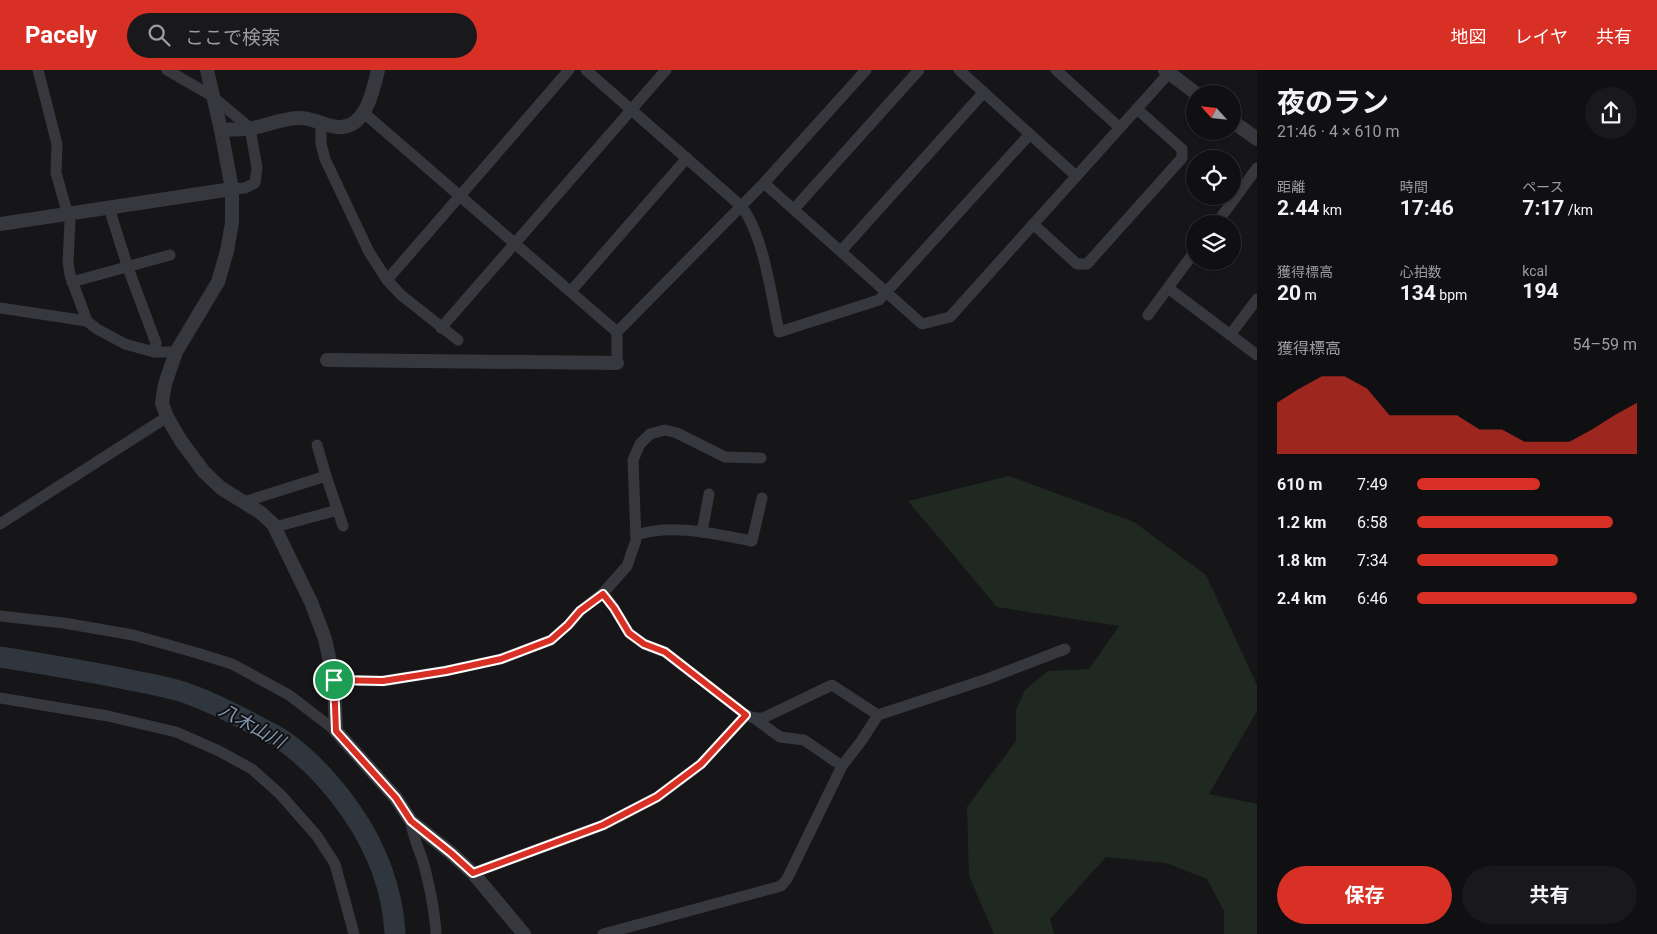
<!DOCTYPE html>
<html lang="ja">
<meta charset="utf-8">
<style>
:root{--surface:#101012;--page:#19191b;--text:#f1f3f6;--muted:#9c9d9f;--line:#303032;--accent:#d93025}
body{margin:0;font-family:Roboto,"Noto Sans JP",sans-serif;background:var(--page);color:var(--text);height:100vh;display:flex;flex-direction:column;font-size:19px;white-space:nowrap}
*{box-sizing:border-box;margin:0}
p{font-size:16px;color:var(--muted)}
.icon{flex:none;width:28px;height:28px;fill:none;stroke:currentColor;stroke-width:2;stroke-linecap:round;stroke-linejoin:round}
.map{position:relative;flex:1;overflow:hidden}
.panel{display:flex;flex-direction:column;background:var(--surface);width:400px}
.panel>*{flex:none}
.needle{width:32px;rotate:297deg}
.tools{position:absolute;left:1186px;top:15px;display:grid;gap:10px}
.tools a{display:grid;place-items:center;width:55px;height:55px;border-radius:50%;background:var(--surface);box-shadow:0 1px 4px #0004,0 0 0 1px var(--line);font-size:25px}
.pin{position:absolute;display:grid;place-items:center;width:42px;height:42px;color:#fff;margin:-21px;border:2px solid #fff;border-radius:50%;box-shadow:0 1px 5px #0007}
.round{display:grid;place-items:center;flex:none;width:52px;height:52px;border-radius:26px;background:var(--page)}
.overview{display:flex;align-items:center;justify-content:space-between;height:85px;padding:0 20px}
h1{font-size:28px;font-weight:700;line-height:38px}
.metrics{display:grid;grid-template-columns:repeat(3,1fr);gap:8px;height:85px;padding:5px 20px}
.metrics div{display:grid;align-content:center}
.metrics b{font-size:21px;font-weight:700}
.metrics small{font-size:14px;font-weight:400}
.metrics p{font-size:14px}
.chart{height:140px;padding:10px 20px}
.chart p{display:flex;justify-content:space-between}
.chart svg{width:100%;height:90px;margin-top:5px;fill:var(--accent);opacity:.7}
.cta{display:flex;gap:10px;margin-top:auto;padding:10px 20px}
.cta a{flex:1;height:58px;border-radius:30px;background:var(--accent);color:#fff;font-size:20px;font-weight:700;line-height:58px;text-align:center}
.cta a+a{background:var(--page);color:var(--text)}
ul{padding:0 20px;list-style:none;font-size:16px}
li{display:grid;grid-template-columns:80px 60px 1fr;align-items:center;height:38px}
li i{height:12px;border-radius:6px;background:var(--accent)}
header{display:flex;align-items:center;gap:30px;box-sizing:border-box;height:70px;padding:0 25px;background:var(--accent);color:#fff}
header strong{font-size:24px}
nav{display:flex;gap:28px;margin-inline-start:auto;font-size:18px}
.search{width:350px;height:45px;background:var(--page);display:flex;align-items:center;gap:12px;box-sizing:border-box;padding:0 18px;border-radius:28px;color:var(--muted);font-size:19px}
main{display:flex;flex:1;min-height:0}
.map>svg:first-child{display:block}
.green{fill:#202822}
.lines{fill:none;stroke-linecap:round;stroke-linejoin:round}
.river{stroke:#2f363d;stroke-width:21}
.minor{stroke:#37383d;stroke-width:11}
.tertiary{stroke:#37383d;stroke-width:14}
.route-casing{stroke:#fff;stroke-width:10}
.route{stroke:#d93025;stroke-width:6}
.labels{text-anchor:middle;stroke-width:4;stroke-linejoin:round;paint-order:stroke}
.water-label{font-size:18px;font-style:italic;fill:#8298b0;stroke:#111113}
</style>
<header>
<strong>Pacely</strong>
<div class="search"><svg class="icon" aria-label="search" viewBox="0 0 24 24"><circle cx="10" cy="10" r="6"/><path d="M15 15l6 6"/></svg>ここで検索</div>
<nav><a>地図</a><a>レイヤ</a><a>共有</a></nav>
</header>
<main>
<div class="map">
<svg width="1257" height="864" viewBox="0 0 1257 864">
<rect width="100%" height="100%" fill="#161618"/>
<path class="green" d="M 1009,406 L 1134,452 L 1206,505 L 1257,615 L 1257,641 L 1209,724 L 1257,734 L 1257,864 L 1224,864 L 1224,841 L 1207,809 L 1166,793 L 1106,787 L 1050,849 L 1054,864 L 994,864 L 969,806 L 967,737 L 1016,671 L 1016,640 L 1025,620 L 1048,601 L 1089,599 L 1119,556 L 997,537 L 908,431 Z"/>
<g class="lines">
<path class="river" d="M 0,587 C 43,594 87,601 130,610 C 150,614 170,617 189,624 C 213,633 235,644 257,656 C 266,661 276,665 284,671 C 310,690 333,715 351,741 C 376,777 393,820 395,864"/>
<g class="minor">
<path d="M 38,0 L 57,74 L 56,103 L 70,152 L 68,192 L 70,205 L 87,251 L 97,259 L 125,274 L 154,282 L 176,282"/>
<path d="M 167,0 L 212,26 L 250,58 L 257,98 L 255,113 L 245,118 L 232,119"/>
<path d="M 586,0 L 741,136 C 764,165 771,225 779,262 L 879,230 L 1030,64"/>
<path d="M 959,0 L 1076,106"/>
<path d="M 1056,0 L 1120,58"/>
<path d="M 364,43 L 617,262"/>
<path d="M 321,53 L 321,74 L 325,89 L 369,182 L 387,210 L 401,225 L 458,270"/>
<path d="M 764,113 L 922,254 L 950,247 L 1169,3"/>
<path d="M 109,138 L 128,198 L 156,273 L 154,282"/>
<path d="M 794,139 L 919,0"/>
<path d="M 1033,154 L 1077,194 L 1087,194 L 1182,88 L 1182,79 L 1137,39"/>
<path d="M 1216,154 L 1257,98"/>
<path d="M 841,181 L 984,22"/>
<path d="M 387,210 L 569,0"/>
<path d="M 72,212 L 170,185"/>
<path d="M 1168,218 L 1257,285"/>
<path d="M 571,221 L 687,88"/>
<path d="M 0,238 L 87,251"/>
<path d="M 1148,245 L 1195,181"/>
<path d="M 441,258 L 666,0"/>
<path d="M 1230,265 L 1257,229"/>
<path d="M 617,293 L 617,262 L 764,113 L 866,0"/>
<path d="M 317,375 L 326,406"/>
<path d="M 244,432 L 326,406 L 343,456"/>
<path d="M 0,454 L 167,347"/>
<path d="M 275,457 L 338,440"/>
<path d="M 702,462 L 709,424"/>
<path d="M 636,465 C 673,453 715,464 752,471 L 762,428"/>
<path d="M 603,523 L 614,538 L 629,563 L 644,574 L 665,582 L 746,645 L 754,648 L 763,648 L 832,615 L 878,645"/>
<path d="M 0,546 L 64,553 L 133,565 L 197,583 L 232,594 L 289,625 L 336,661"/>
<path d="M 334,610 L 383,611 L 446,601 L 501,589 L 551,570 L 568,555 L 580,541 L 603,523 L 627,496 L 636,470 L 633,390 L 640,374 L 650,364 L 665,360 L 677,363 L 725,387 L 761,388"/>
<path d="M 0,628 L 108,646 L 176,662 L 219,681 L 252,699 L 280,724 L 317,766 L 335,794 L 354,864"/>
<path d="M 754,648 L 780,667 L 804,670 L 842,696"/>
<path d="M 411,751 C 412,767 420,780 424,795 C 430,818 435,841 436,864"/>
<path d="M 473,803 L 603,755 L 657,727 L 701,694 L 746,645"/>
<path d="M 603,864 L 781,816 L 787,809 L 842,696 L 862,670 L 878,645 L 987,609 L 1065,579"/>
</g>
<g class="tertiary">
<path d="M 207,0 L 221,60 L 232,119 L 232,153 L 227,181 L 218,212 L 176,282 L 165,314 L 162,333 L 167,347 L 181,371 L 204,402 L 221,418 L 261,443 L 273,454 L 311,532 L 325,569 L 334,610 L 336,661 L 396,728 L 411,751 L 451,783 L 473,803 L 524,864"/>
<path d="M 1165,0 L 1197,24"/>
<path d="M 1232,51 L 1257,69"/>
<path d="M 221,60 C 231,59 242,60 252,58 C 268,55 284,48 300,48 C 313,48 325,56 337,57 C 366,60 373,20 378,0"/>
<path d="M 0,154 L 232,119"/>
<path d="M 327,290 L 617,293"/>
</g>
</g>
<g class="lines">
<g class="route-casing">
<path id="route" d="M 603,524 L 614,538 L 629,563 L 644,574 L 665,582 L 746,645 L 701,694 L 657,727 L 603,755 L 473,803 L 451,783 L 411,751 L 396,728 L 336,661 L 334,610 L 383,611 L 446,601 L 501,589 L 551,570 L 568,555 L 580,541 Z"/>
</g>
<use href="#route" class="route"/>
</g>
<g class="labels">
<g class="water-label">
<text transform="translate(252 656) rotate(29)" y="6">八木山川</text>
</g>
</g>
</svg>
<div class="tools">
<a><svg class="needle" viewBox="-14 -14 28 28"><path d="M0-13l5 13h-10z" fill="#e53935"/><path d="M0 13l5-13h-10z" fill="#9c9d9f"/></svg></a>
<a><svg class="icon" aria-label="locate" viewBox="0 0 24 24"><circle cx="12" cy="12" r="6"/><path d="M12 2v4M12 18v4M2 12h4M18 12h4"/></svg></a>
<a><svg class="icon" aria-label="layers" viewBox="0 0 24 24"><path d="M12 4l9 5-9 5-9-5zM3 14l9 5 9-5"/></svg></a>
</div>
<div class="pin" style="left:334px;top:610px;background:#1e9e55"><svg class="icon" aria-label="arrive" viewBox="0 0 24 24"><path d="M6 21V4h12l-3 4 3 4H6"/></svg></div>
</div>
<section class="panel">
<div class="overview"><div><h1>夜のラン</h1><p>21:46 · 4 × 610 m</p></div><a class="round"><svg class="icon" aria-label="share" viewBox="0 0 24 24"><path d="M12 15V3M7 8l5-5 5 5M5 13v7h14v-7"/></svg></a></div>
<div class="metrics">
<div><p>距離</p><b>2.44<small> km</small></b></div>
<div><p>時間</p><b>17:46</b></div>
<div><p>ペース</p><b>7:17<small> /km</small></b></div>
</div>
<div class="metrics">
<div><p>獲得標高</p><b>20<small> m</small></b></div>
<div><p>心拍数</p><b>134<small> bpm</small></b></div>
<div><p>kcal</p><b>194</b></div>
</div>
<div class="chart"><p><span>獲得標高</span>54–59 m</p>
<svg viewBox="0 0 160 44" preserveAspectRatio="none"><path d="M0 44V19L10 12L20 6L30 6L40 12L50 25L60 25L70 25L80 25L90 32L100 32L110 38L120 38L130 38L140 32L150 25L160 19V44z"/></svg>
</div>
<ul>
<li><b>610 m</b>7:49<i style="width:56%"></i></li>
<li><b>1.2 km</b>6:58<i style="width:89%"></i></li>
<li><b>1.8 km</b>7:34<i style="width:64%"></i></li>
<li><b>2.4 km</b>6:46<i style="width:100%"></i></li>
</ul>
<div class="cta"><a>保存</a><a>共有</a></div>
</section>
</main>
